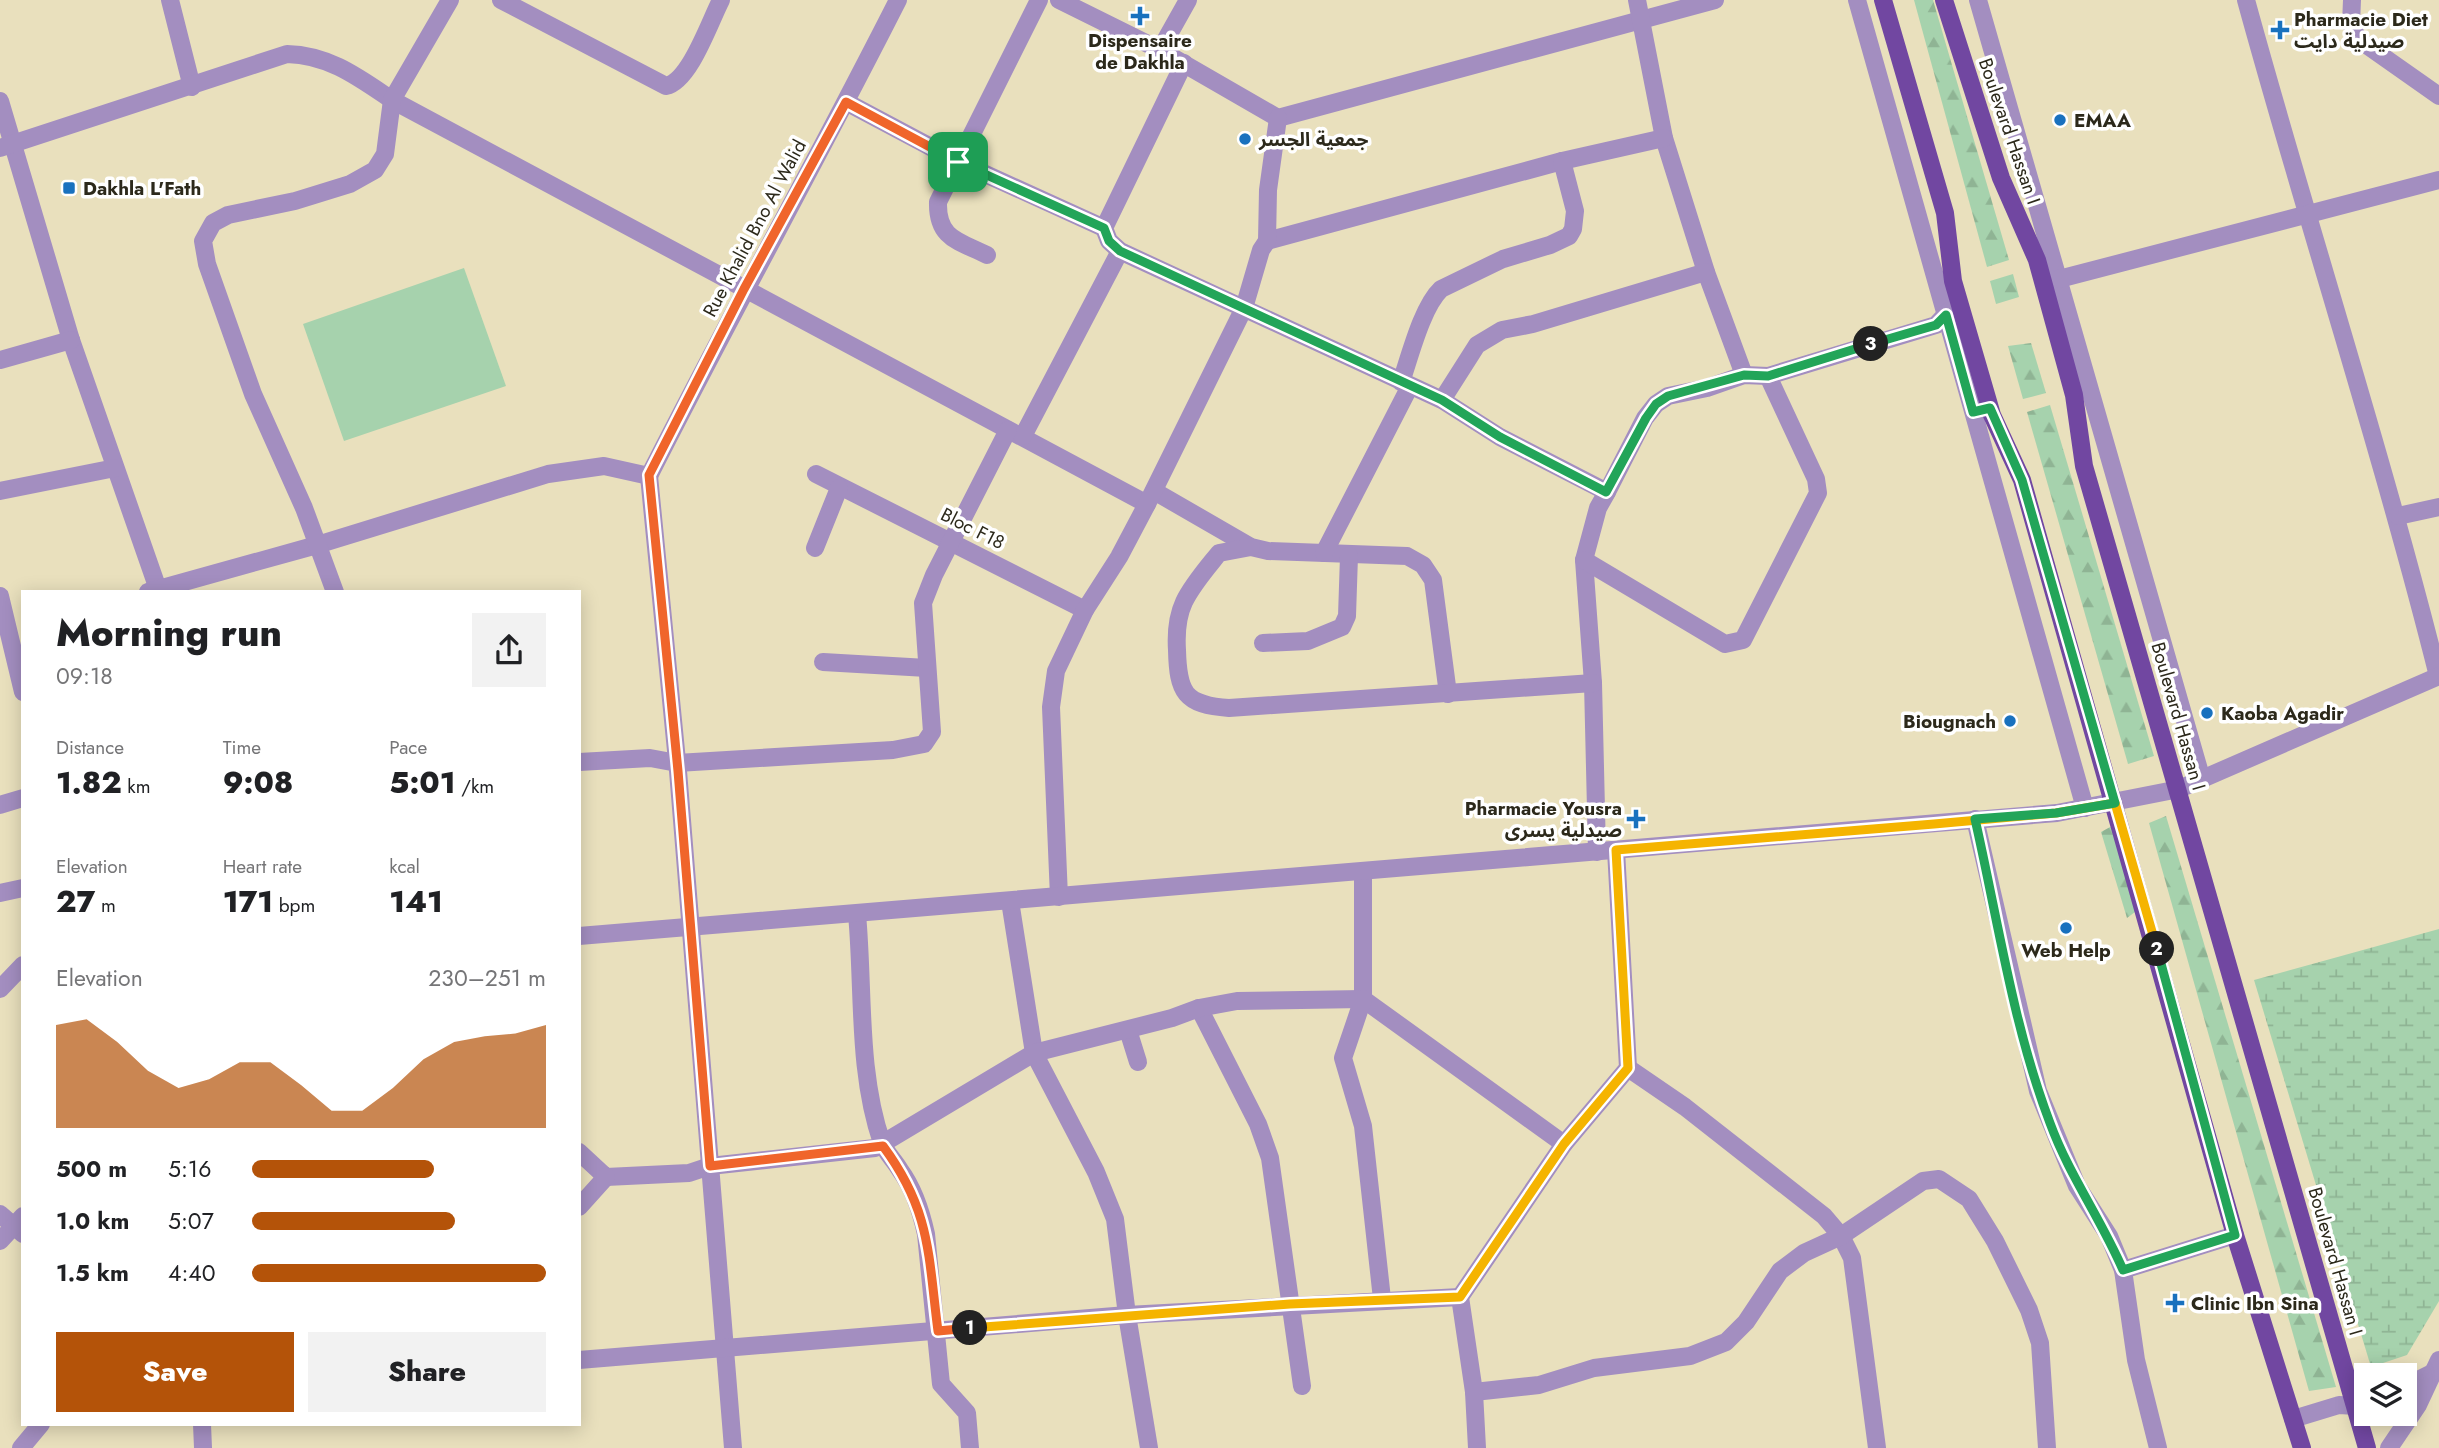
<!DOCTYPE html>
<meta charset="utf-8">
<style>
:root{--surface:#fff;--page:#f2f2f2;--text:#202124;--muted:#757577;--accent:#b45309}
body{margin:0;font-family:Jost,"Noto Sans Arabic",sans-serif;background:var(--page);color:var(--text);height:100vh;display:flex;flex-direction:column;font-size:26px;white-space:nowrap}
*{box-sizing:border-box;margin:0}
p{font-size:23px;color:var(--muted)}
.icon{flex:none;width:38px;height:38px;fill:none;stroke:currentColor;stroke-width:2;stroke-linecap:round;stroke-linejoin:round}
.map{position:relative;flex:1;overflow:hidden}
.drawer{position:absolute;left:21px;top:590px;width:560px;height:836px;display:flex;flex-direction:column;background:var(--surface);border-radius:0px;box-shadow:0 4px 18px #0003}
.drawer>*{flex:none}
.controls{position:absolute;left:2354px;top:1363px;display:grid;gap:14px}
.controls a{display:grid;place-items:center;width:63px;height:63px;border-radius:0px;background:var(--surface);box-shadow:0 4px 18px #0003;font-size:35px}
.pin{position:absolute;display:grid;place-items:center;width:60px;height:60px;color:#fff;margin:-30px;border-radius:14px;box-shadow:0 4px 10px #0006}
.km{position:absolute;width:35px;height:35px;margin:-18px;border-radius:50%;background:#222;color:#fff;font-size:19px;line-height:35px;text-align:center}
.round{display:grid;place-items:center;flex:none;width:74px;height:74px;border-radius:0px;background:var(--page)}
.summary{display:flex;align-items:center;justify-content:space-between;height:119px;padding:0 35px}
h1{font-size:38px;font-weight:800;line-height:52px}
.figures{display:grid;grid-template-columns:repeat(3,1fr);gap:10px;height:119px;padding:7px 35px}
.figures div{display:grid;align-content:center}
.figures b{font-size:30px;font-weight:800}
.figures small{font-size:19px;font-weight:400}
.figures p{font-size:19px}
.chart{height:196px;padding:14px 35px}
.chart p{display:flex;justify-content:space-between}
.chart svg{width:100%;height:126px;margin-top:7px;fill:var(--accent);opacity:.7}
.action{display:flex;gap:14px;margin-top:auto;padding:14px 35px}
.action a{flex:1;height:80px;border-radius:0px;background:var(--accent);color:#fff;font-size:28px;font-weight:800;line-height:80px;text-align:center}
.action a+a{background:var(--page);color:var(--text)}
ul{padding:0 35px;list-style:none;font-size:23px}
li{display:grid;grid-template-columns:112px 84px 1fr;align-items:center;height:52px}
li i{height:18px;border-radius:9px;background:var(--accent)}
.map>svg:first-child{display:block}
.green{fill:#a6d2ad}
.forest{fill:url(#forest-firs)}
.wetland{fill:url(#wetland-marsh)}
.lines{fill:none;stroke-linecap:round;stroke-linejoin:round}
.minor{stroke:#a38ec0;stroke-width:18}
.major{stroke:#7147a1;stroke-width:18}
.split-1-casing{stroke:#fff;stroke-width:14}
.split-2-casing{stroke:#fff;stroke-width:14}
.split-3-casing{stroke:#fff;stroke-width:14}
.split-4-casing{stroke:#fff;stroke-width:14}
.split-1{stroke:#f0652b;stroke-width:9}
.split-2{stroke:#f5b400;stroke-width:9}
.split-3{stroke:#22a559;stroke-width:9}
.split-4{stroke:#22a559;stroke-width:9}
.poi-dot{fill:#1971be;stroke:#fff;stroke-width:2.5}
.labels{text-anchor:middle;stroke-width:7;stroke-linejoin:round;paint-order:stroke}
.poi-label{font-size:19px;font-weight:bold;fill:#2c291b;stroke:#fff;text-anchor:start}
.street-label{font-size:19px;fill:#2c291b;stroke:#fff}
</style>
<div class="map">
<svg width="2439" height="1448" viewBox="0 0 2439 1448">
<defs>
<pattern id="forest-firs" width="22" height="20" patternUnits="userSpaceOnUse" patternTransform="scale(1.75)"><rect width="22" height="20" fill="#a6d2ad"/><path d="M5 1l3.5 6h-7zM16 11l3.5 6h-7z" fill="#8fb494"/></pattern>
<pattern id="wetland-marsh" width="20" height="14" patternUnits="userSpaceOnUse" patternTransform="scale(1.75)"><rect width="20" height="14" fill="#a6d2ad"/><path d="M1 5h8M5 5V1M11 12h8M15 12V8" fill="none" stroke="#8fb494"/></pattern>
</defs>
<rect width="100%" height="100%" fill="#e9e0bd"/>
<path class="green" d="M 464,268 L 506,386 L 344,441 L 303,324 Z"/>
<g class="forest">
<path d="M 1914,0 L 1933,0 L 2009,260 L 1987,267 Z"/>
<path d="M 2013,274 L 2019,297 L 1996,304 L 1990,281 Z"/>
<path d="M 2031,343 L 2046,393 L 2023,399 L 2008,346 Z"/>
<path d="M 2050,405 L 2154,756 L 2128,764 L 2027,412 Z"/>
<path d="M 2166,816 L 2336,1387 L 2309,1391 L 2149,823 Z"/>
<path d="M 2112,826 L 2139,909 L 2127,918 L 2101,832 Z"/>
</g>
<path class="wetland" d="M 2439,929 L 2439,1301 L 2407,1355 L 2371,1367 L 2254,980 Z"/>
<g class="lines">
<g class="minor">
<path d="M 170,0 L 192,87"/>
<path d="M 501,0 L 666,86 C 690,81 710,21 721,0"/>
<path d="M 1059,0 L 1160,50 L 1278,118 L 1715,0"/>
<path d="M 1637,0 L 1664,138 L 1706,272 L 1744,375"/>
<path d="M 1857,0 L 2085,808"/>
<path d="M 1978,0 L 2202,780"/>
<path d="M 2246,0 C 2308,226 2381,449 2438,676"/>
<path d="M 2352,0 L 2351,24 L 2358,39 L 2439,96"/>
<path d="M 1160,50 L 1188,0"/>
<path d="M 1184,63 L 1104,228 L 1109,241 L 1120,251 L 1442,400 L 1500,437 L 1607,492 L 1598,508 L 1584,560 L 1593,683 L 1597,852"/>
<path d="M 0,101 L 71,340 L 159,592"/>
<path d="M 846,102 L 959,162 L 1104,228"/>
<path d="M 0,148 L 287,54 C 329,55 358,77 392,100 L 1147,504"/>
<path d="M 1267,241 L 1562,161"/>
<path d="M 987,255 C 959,241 937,239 938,202 L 1039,0"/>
<path d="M 2059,279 L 2439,180"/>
<path d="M 0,360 L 71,340"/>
<path d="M 1401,382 C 1410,356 1422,307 1441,289 L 1503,259 L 1550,245 L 1569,236 L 1573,229 L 1575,211 L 1562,161 L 1664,138"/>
<path d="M 1442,400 L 1477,345 L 1502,330 L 1533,324 L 1706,272"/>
<path d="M 1023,436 L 1120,251"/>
<path d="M 816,474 L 1085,610"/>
<path d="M 649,476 L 678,771 L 733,1448"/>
<path d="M 649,476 C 730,316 817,160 898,0"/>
<path d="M 0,491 L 115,468"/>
<path d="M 1154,491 L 1251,547 L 1268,551 L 1407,556 L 1423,565 L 1433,580 L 1448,694"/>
<path d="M 1607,492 L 1645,418 L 1656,404 L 1668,396 L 1707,388 L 1744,375 L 1768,376 L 1936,325 L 1952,308"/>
<path d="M 2398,516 L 2439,507"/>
<path d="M 1251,547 L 1219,553 C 1207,568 1192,585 1184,602 C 1177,617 1176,634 1177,650 C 1178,692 1184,705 1229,708 L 1593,683"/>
<path d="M 815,548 L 839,488"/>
<path d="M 1324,553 L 1410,386"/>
<path d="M 1584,560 L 1725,644 L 1743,640 L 1818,493 L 1816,479 L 1768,376"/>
<path d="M 148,592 L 317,545 L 548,474 L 604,466 L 649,476"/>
<path d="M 335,592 L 304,508 L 253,394 L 207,264 L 203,241 L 213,223 L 228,215 L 295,201 L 350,184 L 375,170 L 385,154 L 392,100 L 450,0"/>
<path d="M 0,596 L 23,692"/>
<path d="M 1263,643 L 1308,641 L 1342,627 L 1347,616 L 1349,556"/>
<path d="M 823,662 L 927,668"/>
<path d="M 579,762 L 650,758 L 677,763 L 893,750 L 924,744 L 932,732 L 923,603 L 934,575 L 1008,430"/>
<path d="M 0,805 L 23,798"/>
<path d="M 1975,819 L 2038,1091 L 2077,1186 L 2109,1236 L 2123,1270 L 2136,1360 L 2158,1448"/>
<path d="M 1363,871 L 1363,999 L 1564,1144"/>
<path d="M 0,893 L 23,888"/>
<path d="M 1059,897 L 1051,707 L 1056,671 L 1085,610 L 1119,557 L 1147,504 L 1244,308 L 1261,250 L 1267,241 L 1268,190 L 1278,118"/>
<path d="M 1010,901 L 1034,1053 L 1096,1172 L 1115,1219 L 1127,1315 L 1149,1448"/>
<path d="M 857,914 C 864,989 857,1071 882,1143 C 886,1153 895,1161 900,1170 C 914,1189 921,1211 926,1234 L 941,1384 L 967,1413 L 970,1448"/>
<path d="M 579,936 L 2057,813 L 2179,789 L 2439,676"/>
<path d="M 0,989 L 23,965"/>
<path d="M 1199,1008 L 1258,1124 L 1270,1158 L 1302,1386"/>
<path d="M 1128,1030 L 1138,1062"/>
<path d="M 1628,1068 L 1685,1107 L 1824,1216 L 1841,1236 L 1852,1258 L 1877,1448"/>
<path d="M 579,1152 L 606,1177 L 689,1173 L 710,1166 L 875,1148 L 1034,1053 L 1172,1018 L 1199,1008 L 1237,1001 L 1363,999 L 1343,1058 L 1363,1126 L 1382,1299"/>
<path d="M 579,1207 L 606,1177"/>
<path d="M 0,1214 L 23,1234"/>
<path d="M 0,1241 L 23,1216"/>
<path d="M 2123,1270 L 2235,1235"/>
<path d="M 579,1360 L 1127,1315 L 1460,1297"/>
<path d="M 2404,1387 L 2432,1373"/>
<path d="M 1474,1392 L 1539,1385 L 1594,1368 L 1690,1356 L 1726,1342 L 1746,1322 L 1780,1271 L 1804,1253 L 1841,1236 L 1923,1181 L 1939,1179 L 1969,1199 L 1995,1241 L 2029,1310 L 2040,1343 L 2047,1448"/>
<path d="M 2293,1419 L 2339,1405 L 2356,1406 L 2366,1401"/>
<path d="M 202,1424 L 203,1448"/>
<path d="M 21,1448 L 41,1424"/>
<path d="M 1477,1448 L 1474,1392 L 1460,1297 L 1564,1144 L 1628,1068 L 1616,850"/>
<path d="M 2389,1448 L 2418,1405 L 2439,1360"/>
</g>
<g class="major">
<path d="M 1883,0 L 1945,213 L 1953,281 L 1992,415 L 2022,480 L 2235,1235 L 2302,1448"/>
<path d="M 1944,0 L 2001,178 L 2037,260 L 2074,395 L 2084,466 L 2367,1448"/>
</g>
</g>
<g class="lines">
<g class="split-1-casing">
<path id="split-1" d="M 958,162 L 846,102 L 744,289 L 649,475 L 678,771 L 710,1166 L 883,1146 C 931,1211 928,1254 938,1331 L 970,1328"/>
</g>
<g class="split-2-casing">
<path id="split-2" d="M 970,1328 L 1290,1304 L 1460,1297 L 1564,1144 L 1628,1068 L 1616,850 L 1934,824 L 2056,813 L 2115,803 L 2157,949"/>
</g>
<g class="split-3-casing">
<path id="split-3" d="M 1871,344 L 1936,325 L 1946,315 L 1973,412 L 1990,408 L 2022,480 L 2115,803 L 2056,813 L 1975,819 C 1998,920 2013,1026 2050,1123 C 2069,1175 2101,1219 2123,1270 L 2235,1235 L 2157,949"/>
</g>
<g class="split-4-casing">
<path id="split-4" d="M 958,162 L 1104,228 L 1109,241 L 1120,251 L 1442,400 L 1500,437 L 1606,492 L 1646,418 L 1656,404 L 1668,396 L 1744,375 L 1768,376 L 1871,344"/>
</g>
<use href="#split-1" class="split-1"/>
<use href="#split-2" class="split-2"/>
<use href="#split-3" class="split-3"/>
<use href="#split-4" class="split-4"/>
</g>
<g class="poi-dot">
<path d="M1136.5 5.5h7v7h7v7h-7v7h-7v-7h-7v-7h7z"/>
<path d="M2276.5 19.5h7v7h7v7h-7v7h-7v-7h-7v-7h7z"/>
<circle cx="2060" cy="120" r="7"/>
<circle cx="1245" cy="139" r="7"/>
<rect x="62" y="181" width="14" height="14" rx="3.5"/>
<circle cx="2207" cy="713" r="7"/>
<circle cx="2010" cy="721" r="7"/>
<path d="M1632.5 808.5h7v7h7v7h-7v7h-7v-7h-7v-7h7z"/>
<circle cx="2066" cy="928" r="7"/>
<path d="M2171.5 1292.5h7v7h7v7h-7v7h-7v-7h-7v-7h7z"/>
</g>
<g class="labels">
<g class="poi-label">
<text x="2294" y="26">Pharmacie Diet<tspan x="2294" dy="22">صيدلية دايت</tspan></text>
<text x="1140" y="47" text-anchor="middle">Dispensaire<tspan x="1140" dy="22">de Dakhla</tspan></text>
<text x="2074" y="127">EMAA</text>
<text x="1259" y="146">جمعية الجسر</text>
<text x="83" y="195">Dakhla L'Fath</text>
<text x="2221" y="720">Kaoba Agadir</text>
<text x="1996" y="728" text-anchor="end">Biougnach</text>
<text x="1622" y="815" text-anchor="end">Pharmacie Yousra<tspan x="1622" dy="22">صيدلية يسرى</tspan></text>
<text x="2066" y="957" text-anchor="middle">Web Help</text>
<text x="2191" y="1310">Clinic Ibn Sina</text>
</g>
<g class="street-label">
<text transform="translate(2010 131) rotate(71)" y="7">Boulevard Hassan I</text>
<text transform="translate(754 228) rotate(-62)" y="7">Rue Khalid Bno Al Walid</text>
<text transform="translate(973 528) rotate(27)" y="7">Bloc F18</text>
<text transform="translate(2179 716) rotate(74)" y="7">Boulevard Hassan I</text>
<text transform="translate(2336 1261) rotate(74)" y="7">Boulevard Hassan I</text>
</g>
</g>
</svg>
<div class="controls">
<a><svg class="icon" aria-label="layers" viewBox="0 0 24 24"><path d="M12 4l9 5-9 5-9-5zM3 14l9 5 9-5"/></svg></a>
</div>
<div class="pin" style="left:958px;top:162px;background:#1e9e55"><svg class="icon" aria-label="arrive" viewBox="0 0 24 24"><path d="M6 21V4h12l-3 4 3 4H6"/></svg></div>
<b class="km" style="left:970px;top:1328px">1</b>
<b class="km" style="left:2157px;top:949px">2</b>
<b class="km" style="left:1871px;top:344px">3</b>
<section class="drawer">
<div class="summary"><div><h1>Morning run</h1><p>09:18</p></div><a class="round"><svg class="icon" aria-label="share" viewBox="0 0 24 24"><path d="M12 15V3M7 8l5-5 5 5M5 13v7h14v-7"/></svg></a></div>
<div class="figures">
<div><p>Distance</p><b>1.82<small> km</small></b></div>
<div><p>Time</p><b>9:08</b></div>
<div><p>Pace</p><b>5:01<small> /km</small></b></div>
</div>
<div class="figures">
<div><p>Elevation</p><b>27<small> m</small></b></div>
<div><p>Heart rate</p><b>171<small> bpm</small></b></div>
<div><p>kcal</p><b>141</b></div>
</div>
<div class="chart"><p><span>Elevation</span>230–251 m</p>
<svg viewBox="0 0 160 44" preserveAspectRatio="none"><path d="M0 44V8L10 6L20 14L30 24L40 30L50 27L60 21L70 21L80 29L90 38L100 38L110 30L120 20L130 14L140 12L150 11L160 8V44z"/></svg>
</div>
<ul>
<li><b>500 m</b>5:16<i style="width:62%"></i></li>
<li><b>1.0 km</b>5:07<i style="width:69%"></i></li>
<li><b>1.5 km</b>4:40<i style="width:100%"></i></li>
</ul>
<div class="action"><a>Save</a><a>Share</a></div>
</section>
</div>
